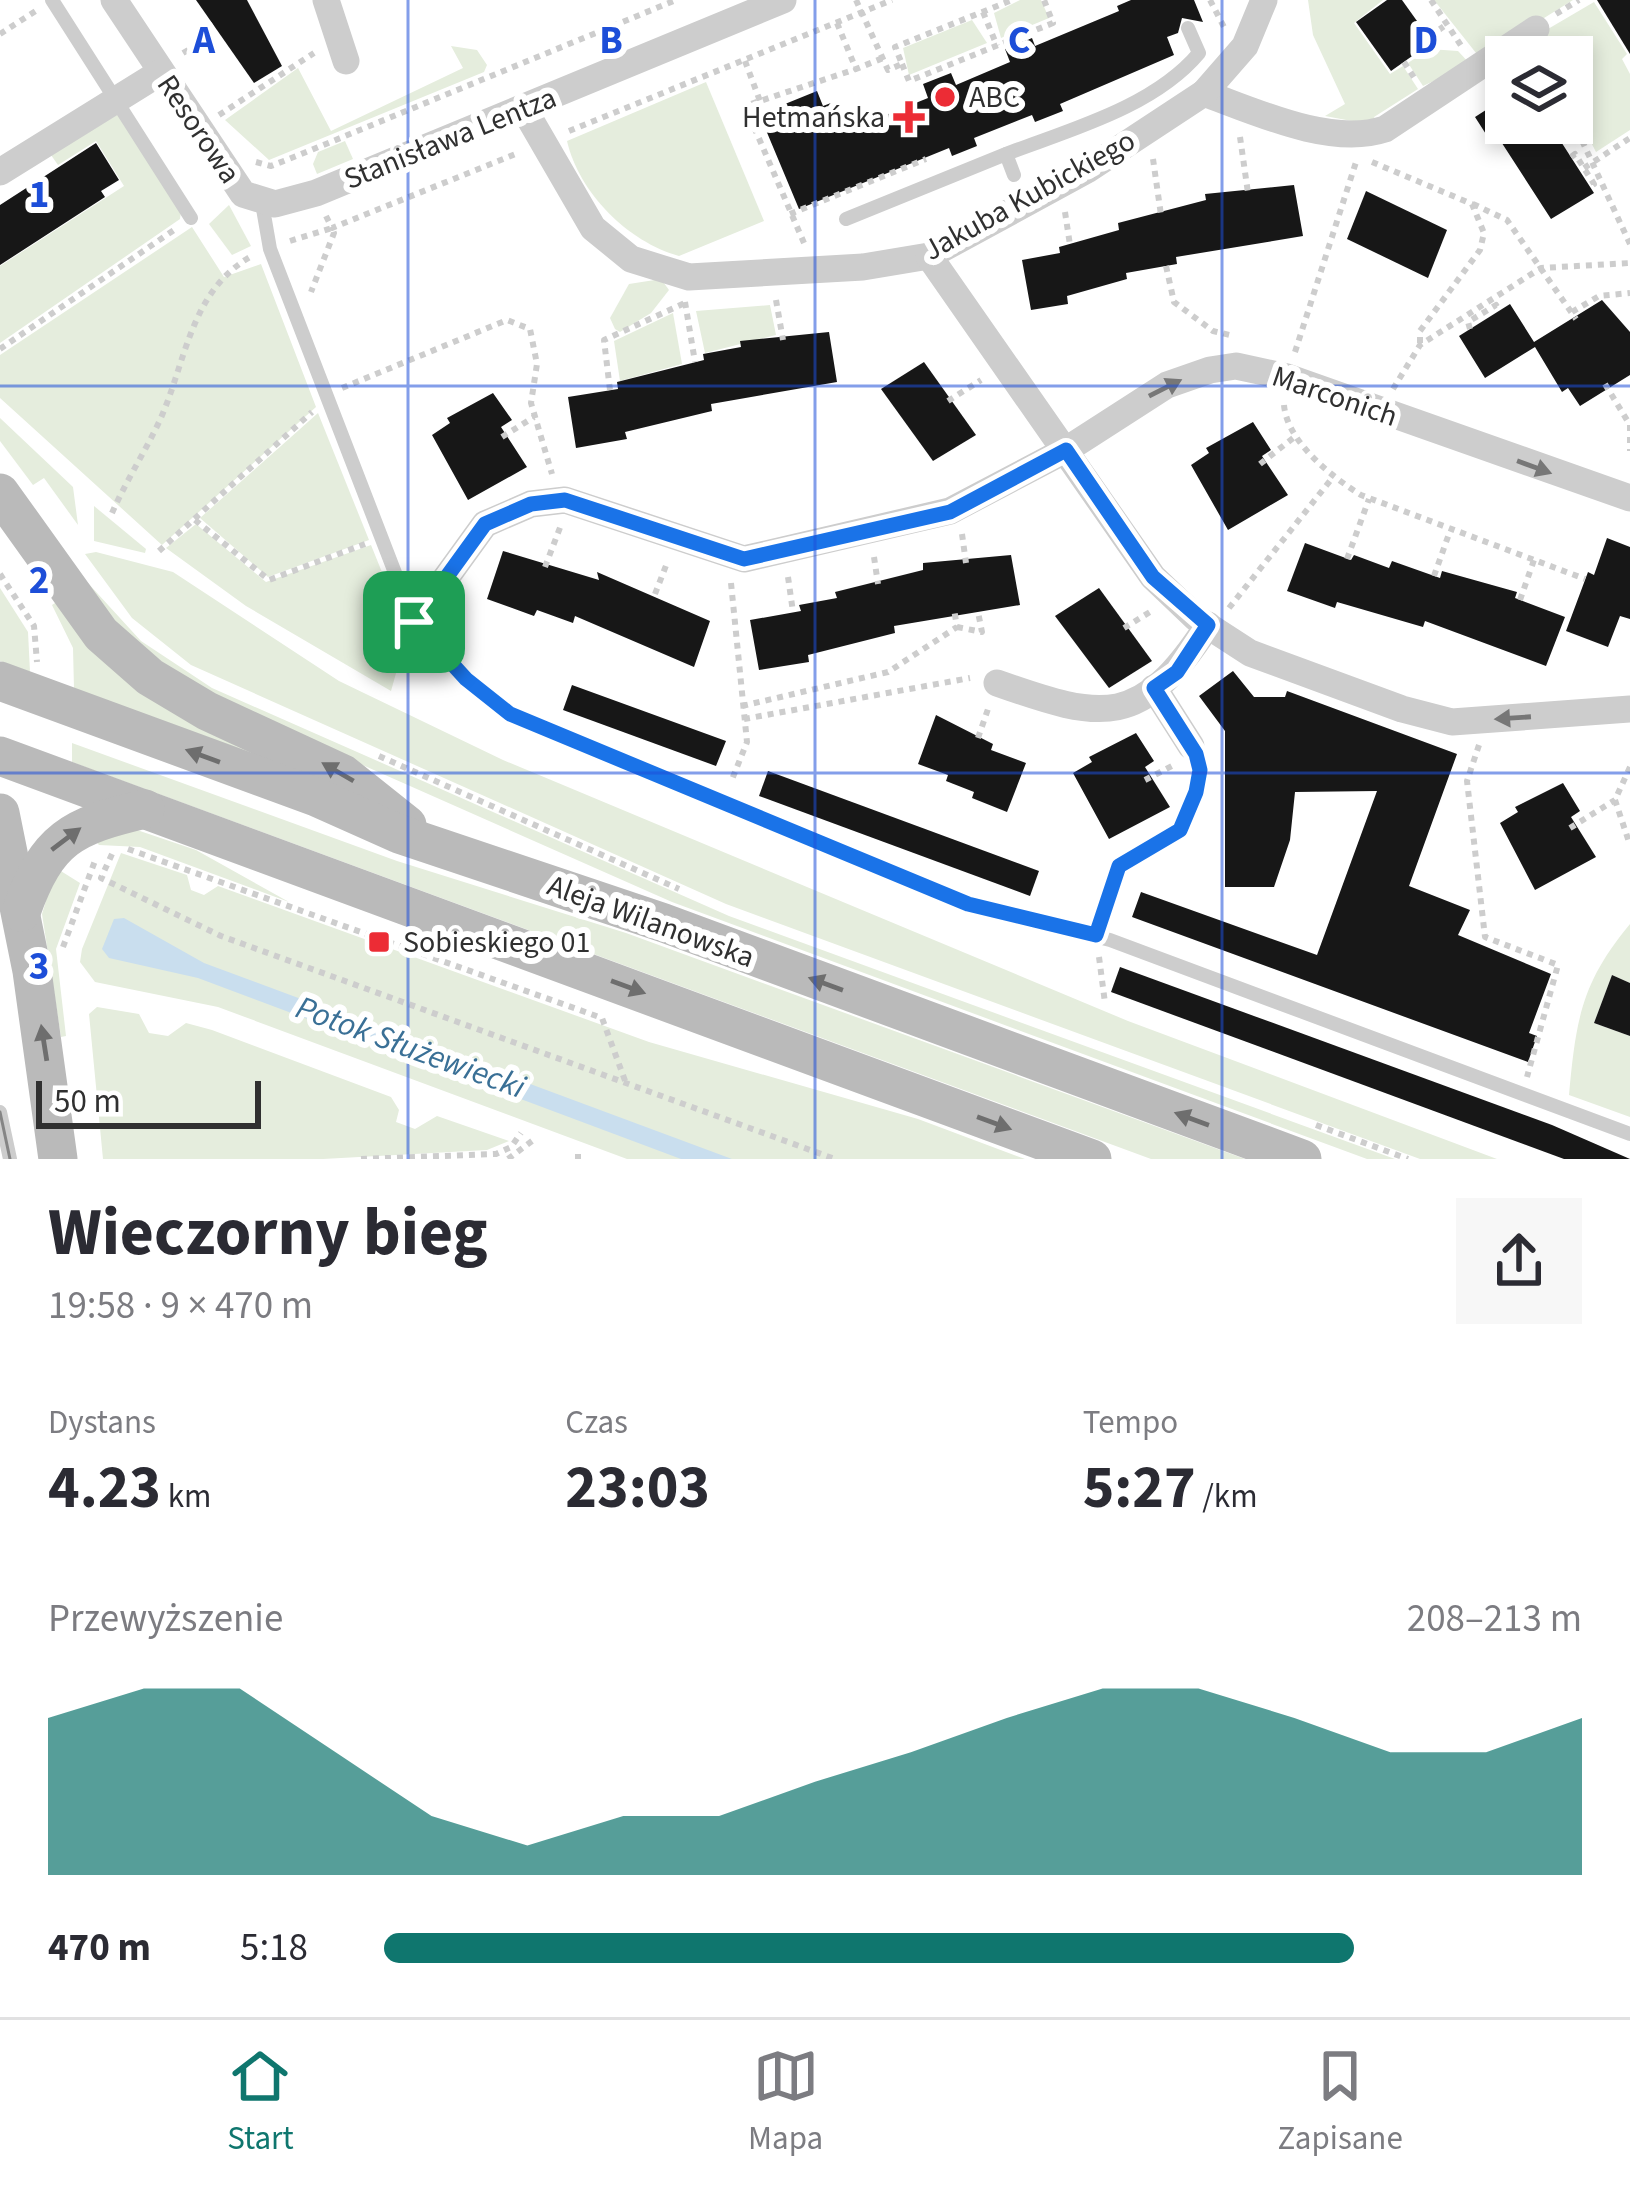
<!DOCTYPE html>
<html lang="pl">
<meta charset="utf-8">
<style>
:root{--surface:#fff;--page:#f7f7f7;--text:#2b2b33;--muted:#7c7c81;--line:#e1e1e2;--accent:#0f766e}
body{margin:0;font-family:"Source Sans 3",sans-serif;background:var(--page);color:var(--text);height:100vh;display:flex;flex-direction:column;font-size:45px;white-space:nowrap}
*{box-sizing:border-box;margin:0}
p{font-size:39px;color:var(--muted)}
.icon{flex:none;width:66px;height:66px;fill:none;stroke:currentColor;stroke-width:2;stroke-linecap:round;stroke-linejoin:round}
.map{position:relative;height:1159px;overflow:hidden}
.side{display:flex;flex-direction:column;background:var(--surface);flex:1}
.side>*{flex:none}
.buttons{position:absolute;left:1485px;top:36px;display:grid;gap:24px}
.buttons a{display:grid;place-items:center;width:108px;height:108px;border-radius:0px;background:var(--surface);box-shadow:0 6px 18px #0003;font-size:60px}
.scale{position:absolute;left:36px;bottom:30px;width:225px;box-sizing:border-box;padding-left:12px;border:6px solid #303030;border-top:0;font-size:33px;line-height:42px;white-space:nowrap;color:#303030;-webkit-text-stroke:9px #fff;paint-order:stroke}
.pin{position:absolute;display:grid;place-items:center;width:102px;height:102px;color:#fff;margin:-51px;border-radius:24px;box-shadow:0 6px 18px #0006}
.round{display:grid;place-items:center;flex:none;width:126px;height:126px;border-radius:0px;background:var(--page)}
.head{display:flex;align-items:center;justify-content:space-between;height:204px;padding:0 48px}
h1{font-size:66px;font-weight:700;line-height:90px}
.stats{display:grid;grid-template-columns:repeat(3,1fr);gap:18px;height:204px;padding:12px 48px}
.stats div{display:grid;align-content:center}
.stats b{font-size:60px;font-weight:700}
.stats small{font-size:33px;font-weight:400}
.stats p{font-size:33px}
.chart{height:336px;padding:24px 48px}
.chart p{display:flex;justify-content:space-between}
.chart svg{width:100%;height:216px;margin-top:12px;fill:var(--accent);opacity:.7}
ul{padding:0 48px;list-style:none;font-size:39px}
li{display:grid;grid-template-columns:192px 144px 1fr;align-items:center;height:90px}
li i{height:30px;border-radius:15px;background:var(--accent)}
.menu{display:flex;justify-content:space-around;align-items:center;height:168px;border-top:3px solid var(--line);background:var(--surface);font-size:33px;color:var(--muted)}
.menu a{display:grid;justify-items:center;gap:6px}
.menu .current{color:var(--accent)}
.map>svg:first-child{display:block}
.green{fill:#e5eddd}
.water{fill:#c9deee}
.building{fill:#171717}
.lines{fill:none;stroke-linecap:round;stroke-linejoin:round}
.path{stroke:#cdcdcd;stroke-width:6;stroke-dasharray:6 6;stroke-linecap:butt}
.lane{stroke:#cdcdcd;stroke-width:14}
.street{stroke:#cdcdcd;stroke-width:27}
.secondary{stroke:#bababa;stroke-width:39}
.tram{stroke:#858585;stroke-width:3}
.oneway{fill:#777}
.oneway2{fill:#6e6e6e}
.route-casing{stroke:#fff;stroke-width:24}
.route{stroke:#1a73e8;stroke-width:15}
.grid{fill:none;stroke:#1d4ed8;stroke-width:3;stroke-opacity:0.55}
.poi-dot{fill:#ec2c35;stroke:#fff;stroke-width:4.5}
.labels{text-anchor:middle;stroke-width:12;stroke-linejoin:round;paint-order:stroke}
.poi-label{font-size:30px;fill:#303030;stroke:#fff;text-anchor:start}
.street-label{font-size:30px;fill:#303030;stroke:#fff}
.water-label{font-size:33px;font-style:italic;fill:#3a7096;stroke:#fff}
.grid-label{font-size:39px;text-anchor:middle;font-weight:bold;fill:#1d4ed8;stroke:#fff;stroke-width:12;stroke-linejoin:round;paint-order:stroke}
</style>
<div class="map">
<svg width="1630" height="1159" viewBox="0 0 1630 1159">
<rect width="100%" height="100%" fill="#fff"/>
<g class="green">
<path d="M 1020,0 L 1041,0 L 1049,18 L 1001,38 L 994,13 Z"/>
<path d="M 1308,0 L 1383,0 L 1354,23 L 1390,74 L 1403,66 L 1418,89 L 1374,117 L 1378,126 L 1325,116 L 1345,104 L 1313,35 Z"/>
<path d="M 1434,0 L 1573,0 L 1480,58 Z"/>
<path d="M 1594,2 L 1627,54 L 1622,59 L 1630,74 L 1630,130 L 1596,152 L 1572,105 L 1572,57 L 1547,57 L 1536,36 Z"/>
<path d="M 972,20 L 987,43 L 909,75 L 903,48 Z"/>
<path d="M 451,46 L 477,50 L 487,65 L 484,72 L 269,160 L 225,120 L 298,68 L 331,131 L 463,68 Z"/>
<path d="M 1429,49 L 1458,51 L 1470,64 L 1423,86 L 1408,63 Z"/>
<path d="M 706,82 L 764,221 L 679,256 C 628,242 579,193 567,141 Z"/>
<path d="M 118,114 L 181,211 L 180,219 L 0,343 L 0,266 L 124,186 L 96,141 L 58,165 L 51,155 Z"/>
<path d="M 345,141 L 353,159 L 317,174 L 313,164 L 318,152 Z"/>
<path d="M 229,205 L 251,246 L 232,255 L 209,224 Z"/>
<path d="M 192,227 L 224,277 L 261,264 L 316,407 L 162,545 L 0,398 L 0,355 Z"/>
<path d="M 661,279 L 669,290 L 651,313 L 620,332 L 615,329 L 610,318 L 629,284 Z"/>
<path d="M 770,305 L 776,335 L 705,353 L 696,311 Z"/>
<path d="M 673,313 L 682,364 L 620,381 L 614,341 Z"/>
<path d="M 318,413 L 369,540 L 268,577 L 200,518 Z"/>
<path d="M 0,418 L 73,487 L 78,525 L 44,478 L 33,485 L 0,441 Z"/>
<path d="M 94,506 L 146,549 L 145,553 L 94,541 Z"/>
<path d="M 196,524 L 266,582 L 371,545 L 407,634 L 391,691 L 246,606 L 166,548 Z"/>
<path d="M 96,552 L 173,572 L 339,681 L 503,760 L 1128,1021 L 1497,1159 L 1420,1159 L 726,904 L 191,665 L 132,618 L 85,554 Z"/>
<path d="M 87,582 L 141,641 L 212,688 L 729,916 L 1395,1159 L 1367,1159 L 672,902 L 236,709 L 194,688 L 107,617 Z"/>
<path d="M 0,588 L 28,632 L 30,672 L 0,661 Z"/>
<path d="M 58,601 L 262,757 L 74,689 L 73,648 L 52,605 Z"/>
<path d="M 72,743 L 397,861 L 626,933 L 1245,1159 L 1151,1159 L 96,771 L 72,762 Z"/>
<path d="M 134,829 L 196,850 L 289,902 L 140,847 L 99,845 L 92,837 Z"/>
<path d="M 121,853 L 187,875 L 191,890 L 204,895 L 218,886 L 649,1042 L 918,1119 L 1025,1159 L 627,1159 L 218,1007 L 95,982 L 80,962 L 82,949 Z"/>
<path d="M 56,868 L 80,883 L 56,949 L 66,1036 L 61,1037 L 42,914 Z"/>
<path d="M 1630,924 L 1630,983 L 1612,975 L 1594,1023 L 1630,1036 L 1630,1117 L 1569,1095 C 1576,1020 1581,983 1630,924 Z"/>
<path d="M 97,1007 L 139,1014 L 149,1033 L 168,1036 L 186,1023 L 212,1030 L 391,1097 L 399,1110 L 396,1122 L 415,1129 L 437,1116 L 509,1141 L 487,1150 L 323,1159 L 103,1159 L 89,1014 Z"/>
</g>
<path class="water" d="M 124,918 L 204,963 L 732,1159 L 681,1159 L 198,978 L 109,958 L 102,949 L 114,919 Z"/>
<g class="building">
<path d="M 196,0 L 247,0 L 282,66 L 254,83 Z"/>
<path d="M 1131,0 L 1194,0 L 1203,22 L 1182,18 L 1178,33 L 1167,37 L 1174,55 L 1060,104 L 1063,111 L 1035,122 L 1032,115 L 974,138 L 977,146 L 952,156 L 949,148 L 799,209 L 763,123 L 788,113 L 785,104 L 817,91 L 823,106 L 831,103 L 841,127 L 869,116 L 871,121 L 928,98 L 923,84 L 951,73 L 956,85 L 1010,62 L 1005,49 L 1032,38 L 1035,46 L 1119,11 L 1117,6 Z"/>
<path d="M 1387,0 L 1402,0 L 1432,42 L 1391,71 L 1356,22 Z"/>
<path d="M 1597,0 L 1630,0 L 1630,54 Z"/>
<path d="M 1506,97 L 1506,123 L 1549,123 L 1594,193 L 1551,219 L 1498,137 L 1491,142 L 1475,117 Z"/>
<path d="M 96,143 L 119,180 L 101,191 L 105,197 L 0,265 L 0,205 Z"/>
<path d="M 1294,185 L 1303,236 L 1176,257 L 1177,264 L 1126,273 L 1127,279 L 1067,296 L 1068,304 L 1031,310 L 1022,260 L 1060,253 L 1059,247 L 1119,230 L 1118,223 L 1206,200 L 1205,194 Z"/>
<path d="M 1366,191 L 1447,230 L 1428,278 L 1347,239 Z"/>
<path d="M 1602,300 L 1630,332 L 1630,375 L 1580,406 L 1568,388 L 1562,392 L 1535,347 L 1485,378 L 1459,336 L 1510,304 L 1534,342 Z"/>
<path d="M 829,332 L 837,382 L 711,404 L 712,411 L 625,432 L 627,439 L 576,448 L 568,397 L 618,389 L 617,382 L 704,360 L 703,354 L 741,347 L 740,341 Z"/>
<path d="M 924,362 L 976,435 L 933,461 L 881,389 Z"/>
<path d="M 493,393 L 512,420 L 501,427 L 527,467 L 468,500 L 432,435 L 450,423 L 447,418 Z"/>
<path d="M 1253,422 L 1271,450 L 1262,456 L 1288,495 L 1228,530 L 1191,465 L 1209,453 L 1206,448 Z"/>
<path d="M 1607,538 L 1630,547 L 1630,619 L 1620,616 L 1608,647 L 1566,631 L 1588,572 L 1594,575 Z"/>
<path d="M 1305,543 L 1351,560 L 1354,555 L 1389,568 L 1392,561 L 1440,578 L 1442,571 L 1517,592 L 1515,598 L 1565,617 L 1546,666 L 1425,621 L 1423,627 L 1337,602 L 1335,608 L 1287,591 Z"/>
<path d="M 503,551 L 599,580 L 597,572 L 710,621 L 694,667 L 575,616 L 573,623 L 537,610 L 534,616 L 487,599 Z"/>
<path d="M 1011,555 L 1020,605 L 894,626 L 895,633 L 808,655 L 809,662 L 759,670 L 750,620 L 801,611 L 799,605 L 837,598 L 835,592 L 923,570 L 923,563 Z"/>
<path d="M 1099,588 L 1152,661 L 1109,688 L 1055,616 Z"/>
<path d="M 1233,671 L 1254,697 L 1285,697 L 1287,691 L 1457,754 L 1409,886 L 1470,910 L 1458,935 L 1551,974 L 1529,1033 L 1537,1036 L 1528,1062 L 1132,917 L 1141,892 L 1317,955 L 1377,791 L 1295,792 L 1290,840 L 1274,887 L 1225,887 L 1225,731 L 1199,696 Z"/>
<path d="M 572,685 L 726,741 L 716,766 L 563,710 Z"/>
<path d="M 936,715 L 993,744 L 991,750 L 1026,763 L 1007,812 L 972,798 L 974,792 L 946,781 L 948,775 L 918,764 Z"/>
<path d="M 1136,733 L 1154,761 L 1145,767 L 1170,807 L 1109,839 L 1073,773 L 1092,762 L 1089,757 Z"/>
<path d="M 768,771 L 1039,871 L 1030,896 L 759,796 Z"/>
<path d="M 1563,783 L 1580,811 L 1571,817 L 1596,857 L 1535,890 L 1500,823 L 1518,812 L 1515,807 Z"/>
<path d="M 1120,967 L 1552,1125 L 1630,1159 L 1564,1159 L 1111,992 Z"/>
<path d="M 1612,975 L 1630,983 L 1630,1036 L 1594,1023 Z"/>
</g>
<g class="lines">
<g class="path">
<path d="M 856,0 L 888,70 L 902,64 L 895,47 L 1012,0"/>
<path d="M 1210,0 L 1225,29"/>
<path d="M 1431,0 L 1462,47"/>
<path d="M 983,12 L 997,46"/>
<path d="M 1556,14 L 1579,0"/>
<path d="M 837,23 L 856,69 L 883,58"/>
<path d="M 0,34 L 37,10"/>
<path d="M 1429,37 L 1447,24"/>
<path d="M 183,53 L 207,39"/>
<path d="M 745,61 L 760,101"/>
<path d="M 1404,62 L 1415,79"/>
<path d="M 902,64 L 909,81 L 1053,23 L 1044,0"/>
<path d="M 219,115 L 314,53"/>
<path d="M 1572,119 L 1630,244"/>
<path d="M 569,131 L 892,0"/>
<path d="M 1240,137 L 1248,193"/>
<path d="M 1571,157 L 1575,154 L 1594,184 L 1590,187"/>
<path d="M 1153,159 L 1161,215"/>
<path d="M 256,162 L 271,166 L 299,155 L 676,0"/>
<path d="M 1372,162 L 1472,204 L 1484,233 L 1480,250 L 1420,331 L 1420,345"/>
<path d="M 1584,168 L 1630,138"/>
<path d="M 1473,204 L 1507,220 L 1576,319"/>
<path d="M 1065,212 L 1070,245"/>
<path d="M 790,214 L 926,159"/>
<path d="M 326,216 L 332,228 L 518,153"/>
<path d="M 290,241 L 332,228 L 334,233 L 311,292"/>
<path d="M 804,243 L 745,106 L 856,69"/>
<path d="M 1166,266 L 1174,302 L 1213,331 L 1234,336"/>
<path d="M 776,300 L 783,340"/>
<path d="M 685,302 L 695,362"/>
<path d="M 1572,312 L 1599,296 L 1630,293"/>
<path d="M 1470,329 L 1468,322 L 1496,305 L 1500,311"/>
<path d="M 0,349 L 174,230"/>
<path d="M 1295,352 L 1357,159"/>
<path d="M 1605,384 L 1630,425 L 1630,451"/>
<path d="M 342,388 L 507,320 L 530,329 L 537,364 L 531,403 L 552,474"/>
<path d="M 1393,389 L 1420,345 L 1541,268 L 1630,263"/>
<path d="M 610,390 L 604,340 L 685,303"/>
<path d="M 948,401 L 981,380"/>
<path d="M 1284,405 C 1287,442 1332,477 1361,495 L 1585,579"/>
<path d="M 502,437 L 534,417"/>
<path d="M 1260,464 L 1297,435"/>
<path d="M 112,513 C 126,481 145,452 160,420 C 186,362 190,292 250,257"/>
<path d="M 195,520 L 269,580 L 365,544"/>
<path d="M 962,534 L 966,563"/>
<path d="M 159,551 L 312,412"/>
<path d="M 874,557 L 878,584"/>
<path d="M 1347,559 L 1369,499"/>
<path d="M 545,567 L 561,525"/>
<path d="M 0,574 L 34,626 L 37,662"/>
<path d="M 1434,576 L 1450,531"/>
<path d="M 788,577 L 793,612"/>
<path d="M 731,583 L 747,742 L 731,782"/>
<path d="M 655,594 L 667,563"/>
<path d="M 1520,600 L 1534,560"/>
<path d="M 1229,608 L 1333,477"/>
<path d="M 957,627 L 982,632 L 978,612"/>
<path d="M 1124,628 L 1150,612"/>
<path d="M 742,706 L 888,672 L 957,627 L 954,609"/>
<path d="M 744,719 L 970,678"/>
<path d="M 978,738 L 988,709"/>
<path d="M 1479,745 L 1467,781 L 1485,937 L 1558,965 L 1527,1077"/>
<path d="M 379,756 L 679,889"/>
<path d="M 1630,767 L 1615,800 L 1630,845"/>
<path d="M 1145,780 L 1172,766"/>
<path d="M 1570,828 L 1615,800"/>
<path d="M 128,849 L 602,1018 L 627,1086"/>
<path d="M 112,854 L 101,878 L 221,936 L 835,1159"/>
<path d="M 1100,921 L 1119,866 L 1181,830 L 1200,772"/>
<path d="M 63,947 L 96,858"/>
<path d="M 1099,957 L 1105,1003"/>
<path d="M 1316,1125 L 1408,1159"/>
<path d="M 578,1154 L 578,1159"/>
<path d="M 361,1159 L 496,1154 L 511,1147 L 521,1133"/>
<path d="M 508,1159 L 536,1138"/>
</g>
<g class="lane">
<path d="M 52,0 L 191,218"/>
<path d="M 1014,175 L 1006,154 C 1069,130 1154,107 1199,53 L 1188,28"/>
<path d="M 262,203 L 270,249 L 414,622 L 466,679 L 510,714 L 968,904 L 1110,940 L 1630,1134"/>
<path d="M 846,219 L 1006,154"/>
<path d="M 0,1112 L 10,1159"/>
</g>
<g class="street">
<path d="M 114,0 L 243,194 L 275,204 L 316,193 L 783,0"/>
<path d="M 326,0 L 346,61"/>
<path d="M 1204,93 C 1256,112 1331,147 1385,129 L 1536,29"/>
<path d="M 524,109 L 593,228 L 631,259 L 689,277 L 863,267 L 929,256 L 1087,170 L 1204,93 L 1245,46 L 1264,0"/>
<path d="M 0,172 L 161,72"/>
<path d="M 929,256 L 1153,577 L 1196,618 L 1250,653 L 1402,709 L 1452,722 L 1630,709"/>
<path d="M 414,622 L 485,524 L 531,504 L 565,500 L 744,559 L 950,511 L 1066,450 L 1167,385 L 1210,370 L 1236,366 L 1287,377 L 1630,498"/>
<path d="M 997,683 C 1104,721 1141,728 1208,625"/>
<path d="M 1154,688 L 1191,746"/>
</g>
<g class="secondary">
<path d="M 0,493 L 101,634 L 150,677 L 207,711 L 343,774 L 407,825"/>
<path d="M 0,681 L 316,797 L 399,834 L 664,923 L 1302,1159"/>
<path d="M 0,756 L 1092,1159"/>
<path d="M 0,813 L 32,971 L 58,1159"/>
<path d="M 21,912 C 47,838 72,826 145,809"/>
</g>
<path class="tram" d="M 0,1112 L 10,1159"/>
</g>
<defs><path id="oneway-solid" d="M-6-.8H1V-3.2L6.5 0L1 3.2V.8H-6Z" transform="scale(3)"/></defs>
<g class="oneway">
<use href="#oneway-solid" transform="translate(1165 388) rotate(-27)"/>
<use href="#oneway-solid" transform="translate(1534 467) rotate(20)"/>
<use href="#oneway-solid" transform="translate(1513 718) rotate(176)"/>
</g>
<g class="oneway2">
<use href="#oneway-solid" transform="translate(203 756) rotate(-160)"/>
<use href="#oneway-solid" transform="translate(338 772) rotate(-150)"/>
<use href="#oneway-solid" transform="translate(66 839) rotate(-37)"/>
<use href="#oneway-solid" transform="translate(826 984) rotate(-160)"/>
<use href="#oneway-solid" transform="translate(628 987) rotate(20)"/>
<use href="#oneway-solid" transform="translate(44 1043) rotate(-99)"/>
<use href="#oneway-solid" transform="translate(1192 1119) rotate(-160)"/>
<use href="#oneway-solid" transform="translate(994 1123) rotate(20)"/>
</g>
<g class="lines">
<g class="route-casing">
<path id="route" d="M 1066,450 L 1153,577 L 1208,625 L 1177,672 L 1154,688 L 1196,754 L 1200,770 L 1196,792 L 1180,830 L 1119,866 L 1096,935 L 968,904 L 510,714 L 466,679 L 414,622 L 485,524 L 531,504 L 565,500 L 744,559 L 950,512 Z"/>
</g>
<use href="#route" class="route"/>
</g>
<path class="grid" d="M 408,0 L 408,1159M 815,0 L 815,1159M 1222,0 L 1222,1159M 0,386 L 1630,386M 0,773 L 1630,773"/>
<g class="poi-dot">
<circle cx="945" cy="97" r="12"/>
<path d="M903 99h12v12h12v12h-12v12h-12v-12h-12v-12h12z"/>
<rect x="367" y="930" width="24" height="24" rx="6"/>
</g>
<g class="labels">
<g class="poi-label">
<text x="969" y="107">ABC</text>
<text x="885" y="127" text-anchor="end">Hetmańska</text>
<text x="403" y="952">Sobieskiego 01</text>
</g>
<g class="street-label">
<text transform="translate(199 129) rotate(56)" y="10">Resorowa</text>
<text transform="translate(450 138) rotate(-22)" y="10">Stanisława Lentza</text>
<text transform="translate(1029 195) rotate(-29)" y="10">Jakuba Kubickiego</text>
<text transform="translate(1335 396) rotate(19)" y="10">Marconich</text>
<text transform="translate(651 921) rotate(20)" y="10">Aleja Wilanowska</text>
</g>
<g class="water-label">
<text transform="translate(411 1046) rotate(20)" y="12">Potok Służewiecki</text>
</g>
</g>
<g class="grid-label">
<text x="204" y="53">A</text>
<text x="611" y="53">B</text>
<text x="1019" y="53">C</text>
<text x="1426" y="53">D</text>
<text x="39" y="207">1</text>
<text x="39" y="593">2</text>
<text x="39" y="979">3</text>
</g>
</svg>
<div class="buttons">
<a><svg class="icon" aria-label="layers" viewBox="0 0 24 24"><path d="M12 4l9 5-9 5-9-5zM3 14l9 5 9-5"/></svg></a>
</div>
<div class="scale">50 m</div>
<div class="pin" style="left:414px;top:622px;background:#1e9e55"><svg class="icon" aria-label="arrive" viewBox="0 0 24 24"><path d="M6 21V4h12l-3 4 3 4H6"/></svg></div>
</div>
<section class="side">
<div class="head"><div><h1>Wieczorny bieg</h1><p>19:58 · 9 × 470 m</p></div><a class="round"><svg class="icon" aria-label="share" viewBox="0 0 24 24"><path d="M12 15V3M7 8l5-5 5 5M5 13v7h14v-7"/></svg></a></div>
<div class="stats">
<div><p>Dystans</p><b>4.23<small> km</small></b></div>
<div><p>Czas</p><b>23:03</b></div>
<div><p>Tempo</p><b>5:27<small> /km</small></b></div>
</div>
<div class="chart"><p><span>Przewyższenie</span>208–213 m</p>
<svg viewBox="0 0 160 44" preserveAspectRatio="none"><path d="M0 44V12L10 6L20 6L30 19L40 32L50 38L60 32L70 32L80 25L90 19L100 12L110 6L120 6L130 12L140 19L150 19L160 12V44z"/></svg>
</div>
<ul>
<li><b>470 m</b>5:18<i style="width:81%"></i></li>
</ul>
</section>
<nav class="menu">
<a class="current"><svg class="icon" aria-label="home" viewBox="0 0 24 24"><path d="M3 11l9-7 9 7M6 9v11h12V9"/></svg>Start</a>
<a><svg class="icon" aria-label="map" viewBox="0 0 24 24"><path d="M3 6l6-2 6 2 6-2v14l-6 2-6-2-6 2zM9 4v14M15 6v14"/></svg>Mapa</a>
<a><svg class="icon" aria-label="saved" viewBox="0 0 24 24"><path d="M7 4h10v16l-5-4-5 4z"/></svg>Zapisane</a>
</nav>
